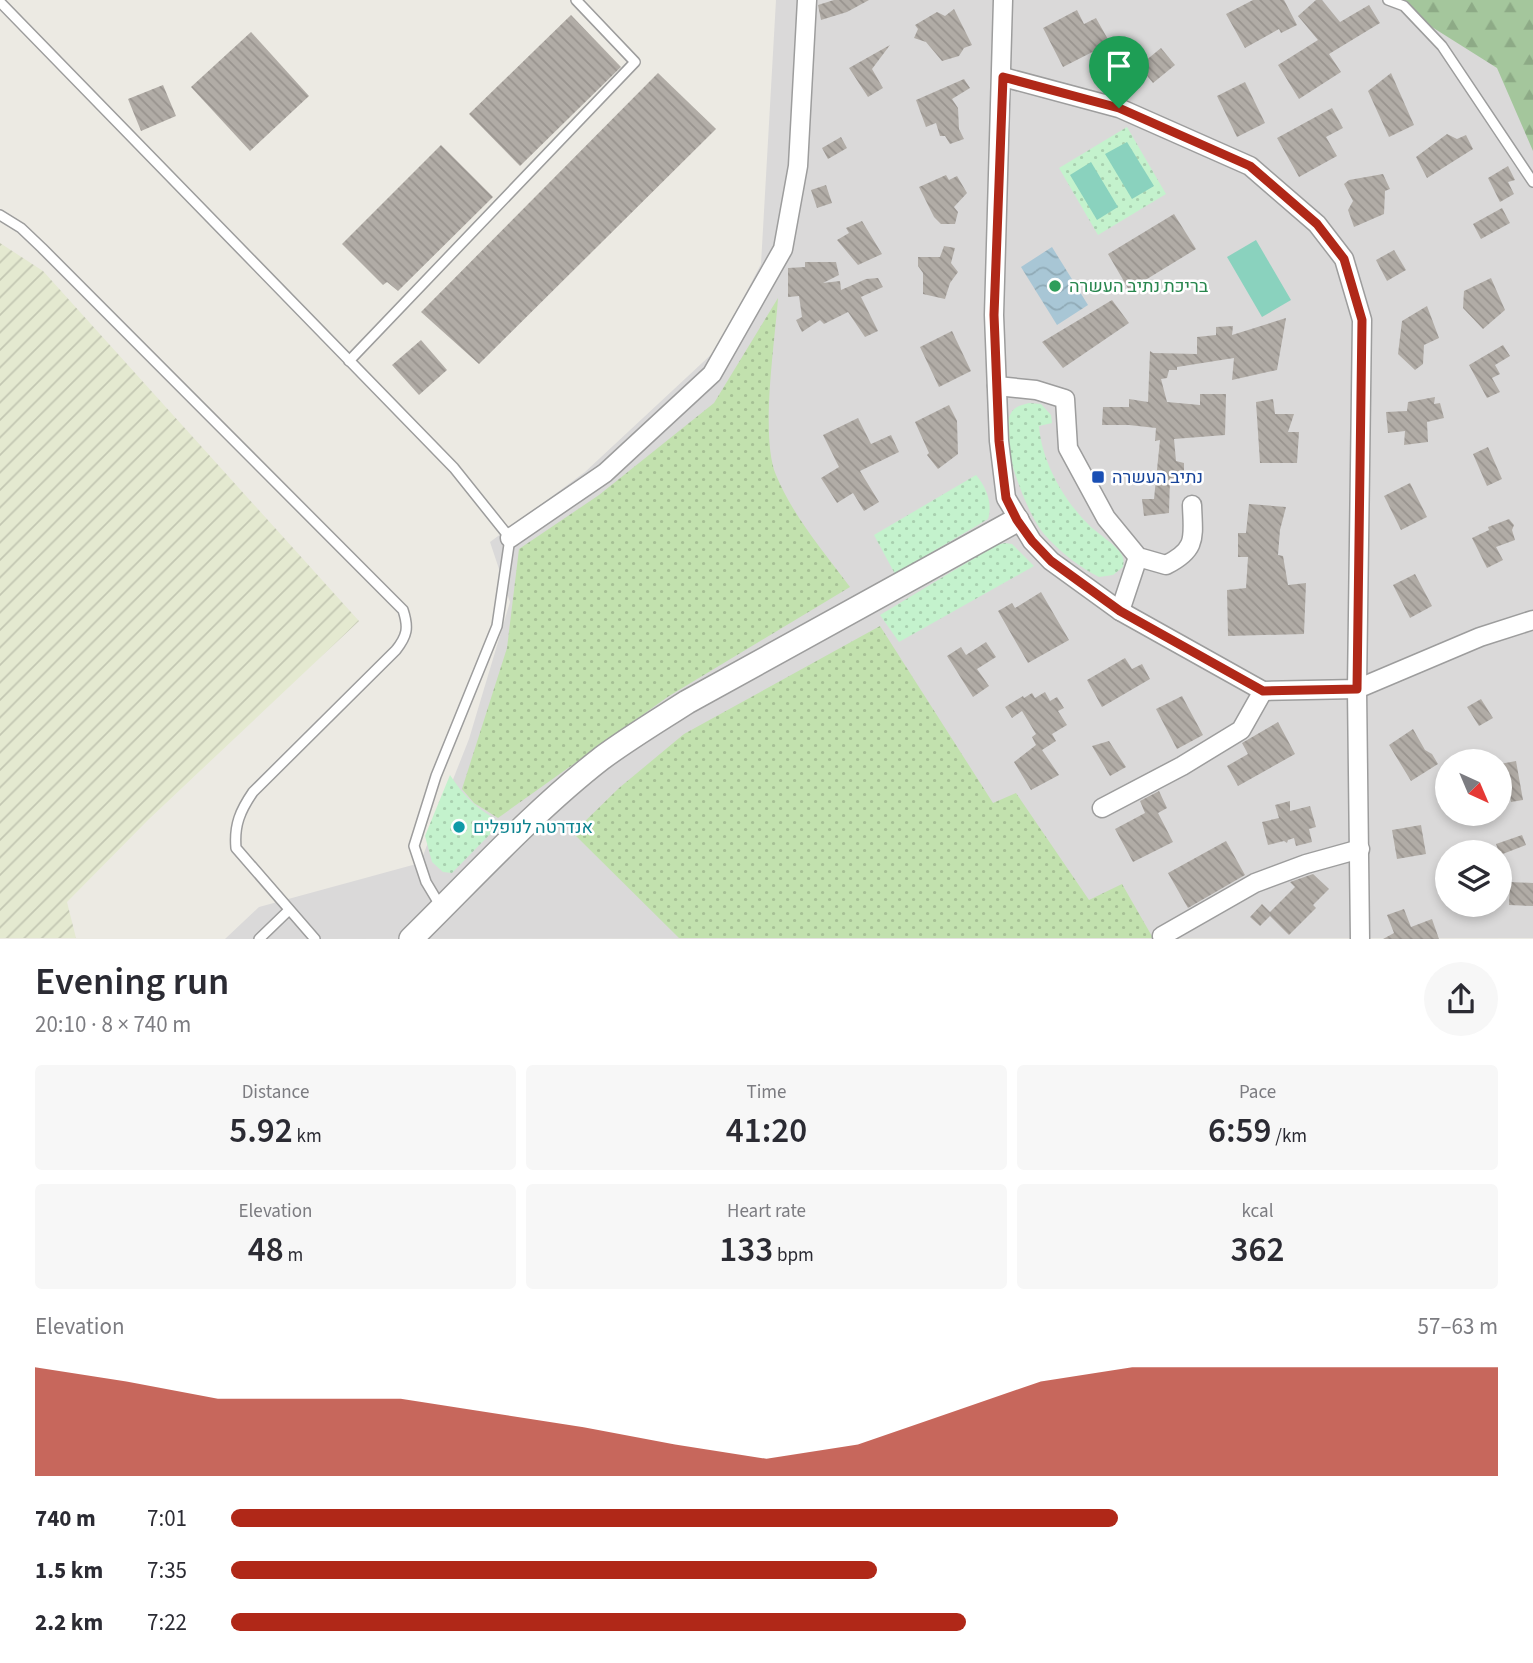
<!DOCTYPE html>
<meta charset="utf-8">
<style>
:root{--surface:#fff;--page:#f7f7f7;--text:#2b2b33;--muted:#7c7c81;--accent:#b02818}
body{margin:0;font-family:"Source Sans 3",Heebo,sans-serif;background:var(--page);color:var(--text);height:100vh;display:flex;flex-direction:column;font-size:26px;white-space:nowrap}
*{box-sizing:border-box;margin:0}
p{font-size:23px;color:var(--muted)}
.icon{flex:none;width:38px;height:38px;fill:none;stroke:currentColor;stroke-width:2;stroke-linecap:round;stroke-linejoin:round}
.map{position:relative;height:939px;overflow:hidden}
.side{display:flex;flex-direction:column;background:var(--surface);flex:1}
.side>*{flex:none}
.needle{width:46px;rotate:136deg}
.buttons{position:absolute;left:1435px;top:749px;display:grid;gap:14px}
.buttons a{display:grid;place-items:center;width:77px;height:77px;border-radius:50%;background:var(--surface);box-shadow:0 4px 10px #0003;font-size:35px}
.pin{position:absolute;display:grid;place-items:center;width:60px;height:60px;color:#fff;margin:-72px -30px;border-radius:50% 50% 50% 0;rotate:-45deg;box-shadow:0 0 7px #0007}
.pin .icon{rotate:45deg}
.round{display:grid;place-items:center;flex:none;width:74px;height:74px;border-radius:37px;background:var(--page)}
.overview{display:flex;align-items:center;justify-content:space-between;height:119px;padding:0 35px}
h1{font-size:38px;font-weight:600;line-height:52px}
.metrics{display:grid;grid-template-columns:repeat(3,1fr);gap:10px;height:119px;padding:7px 35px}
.metrics div{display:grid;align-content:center;border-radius:7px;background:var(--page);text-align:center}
.metrics b{font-size:35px;font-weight:600}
.metrics small{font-size:19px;font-weight:400}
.metrics p{font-size:19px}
.chart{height:196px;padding:14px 35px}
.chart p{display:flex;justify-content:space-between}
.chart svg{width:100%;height:126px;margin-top:7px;fill:var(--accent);opacity:.7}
ul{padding:0 35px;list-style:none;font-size:23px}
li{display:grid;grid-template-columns:112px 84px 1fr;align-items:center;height:52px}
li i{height:18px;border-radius:9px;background:var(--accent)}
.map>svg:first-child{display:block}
.residential{fill:#dad9d9;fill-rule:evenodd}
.farmland{fill:url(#farmland-furrows)}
.grass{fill:url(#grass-dots)}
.forest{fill:url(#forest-firs)}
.park{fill:url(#park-dots)}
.pitch{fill:#8ad2be}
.water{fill:url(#water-waves)}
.building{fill:url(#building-back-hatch)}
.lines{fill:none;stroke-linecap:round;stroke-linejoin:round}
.service-casing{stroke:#9d9d9d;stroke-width:12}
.minor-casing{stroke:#9d9d9d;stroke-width:21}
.tertiary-casing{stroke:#9d9d9d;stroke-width:26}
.service{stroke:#fff;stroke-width:9}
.minor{stroke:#fff;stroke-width:18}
.tertiary{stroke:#fff;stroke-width:23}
.route-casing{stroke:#fff;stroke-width:14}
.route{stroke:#b02818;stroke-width:9}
.leisure-dot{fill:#2e9e5b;stroke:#fff;stroke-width:2.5}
.transit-dot{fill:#1a4fb4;stroke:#fff;stroke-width:2.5}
.culture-dot{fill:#0f9aa8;stroke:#fff;stroke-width:2.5}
.labels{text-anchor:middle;stroke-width:5;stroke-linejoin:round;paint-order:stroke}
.leisure-label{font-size:18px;fill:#27864d;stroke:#fff;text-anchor:start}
.transit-label{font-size:18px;fill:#164399;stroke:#fff;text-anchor:start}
.culture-label{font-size:18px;fill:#0d838f;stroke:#fff;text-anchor:start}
</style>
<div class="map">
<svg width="1533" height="939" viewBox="0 0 1533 939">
<defs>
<pattern id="farmland-furrows" width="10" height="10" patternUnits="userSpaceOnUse" patternTransform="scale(1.75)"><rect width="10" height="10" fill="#e4e9d0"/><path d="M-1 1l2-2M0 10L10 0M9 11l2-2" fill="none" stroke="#c3c7b2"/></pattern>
<pattern id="grass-dots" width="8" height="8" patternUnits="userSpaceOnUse" patternTransform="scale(1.75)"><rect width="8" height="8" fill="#c2e1ae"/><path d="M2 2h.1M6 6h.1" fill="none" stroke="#a6c095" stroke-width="1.8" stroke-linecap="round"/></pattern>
<pattern id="forest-firs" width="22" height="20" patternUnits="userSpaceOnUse" patternTransform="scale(1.75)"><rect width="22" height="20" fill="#a4c69c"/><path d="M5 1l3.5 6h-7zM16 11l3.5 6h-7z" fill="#8daa86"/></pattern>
<pattern id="park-dots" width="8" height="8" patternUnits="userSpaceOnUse" patternTransform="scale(1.75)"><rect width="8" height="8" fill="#c4f2cd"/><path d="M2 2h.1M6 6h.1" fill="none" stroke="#a8cfaf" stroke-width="1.8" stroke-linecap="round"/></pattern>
<pattern id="water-waves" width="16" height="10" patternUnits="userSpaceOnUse" patternTransform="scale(1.75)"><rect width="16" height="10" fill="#a8c6d5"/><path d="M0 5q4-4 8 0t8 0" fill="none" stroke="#90aab6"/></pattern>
<pattern id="building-back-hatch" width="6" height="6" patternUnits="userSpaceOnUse" patternTransform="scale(1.75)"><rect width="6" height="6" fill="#b1aca6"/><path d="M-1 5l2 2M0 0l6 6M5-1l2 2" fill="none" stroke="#98938e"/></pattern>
</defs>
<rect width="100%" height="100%" fill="#eceae3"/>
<path class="residential" d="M 776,0 L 1446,0 L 1533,93 L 1533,938 L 225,939 L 259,907 L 420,863 L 469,739 L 510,602 L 490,542 L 585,472 L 716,350 L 761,264 ZM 1447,761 L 1500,761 L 1500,814 L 1447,814 ZM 1447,852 L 1500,852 L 1500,905 L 1447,905 Z"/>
<path class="farmland" d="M 0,243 L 43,271 L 359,621 L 148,820 L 67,902 L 76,938 L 0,938 Z"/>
<g class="grass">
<path d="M 778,298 C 775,342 760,436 776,475 C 793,516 823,551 850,587 L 669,696 L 498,818 L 474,803 L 462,789 L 507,648 L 519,549 L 599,495 L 714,403 Z"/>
<path d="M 880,626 L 993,803 L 1016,793 L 1089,900 L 1122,884 L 1153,938 L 679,938 L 573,833 L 619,788 L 684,734 Z"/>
</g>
<path class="forest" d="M 1389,0 L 1533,0 L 1533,151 L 1497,68 Z"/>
<g class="park">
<path d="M 1127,127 L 1166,194 L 1098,235 L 1059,168 Z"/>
<path d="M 1029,403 L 1041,404 L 1051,415 L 1052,423 L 1039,426 C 1042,463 1064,501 1091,527 C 1100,535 1113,543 1120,552 C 1124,557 1124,561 1123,567 L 1113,575 L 1099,577 C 1079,567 1059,551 1044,534 C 1027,514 996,437 1011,413 C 1015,406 1022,405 1029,403 Z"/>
<path d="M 976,475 C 986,487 993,503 988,519 L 895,574 L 874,535 Z"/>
<path d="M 1005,543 L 1012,544 L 1034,566 L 899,642 L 880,615 L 996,545 Z"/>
<path d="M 450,775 C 464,797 479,810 501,823 L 452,873 L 443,872 L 432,862 L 425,836 Z"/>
</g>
<g class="pitch">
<path d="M 1127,142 L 1154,186 L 1132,199 L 1105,154 Z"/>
<path d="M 1091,162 L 1118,207 L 1097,220 L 1070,175 Z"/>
<path d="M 1256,240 L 1291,300 L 1262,317 L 1227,257 Z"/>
</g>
<path class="water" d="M 1052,247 L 1088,305 L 1057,325 L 1021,267 Z"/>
<g class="building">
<path d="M 834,0 L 869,0 L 847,12 L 821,20 L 818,5 Z"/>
<path d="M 1253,0 L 1284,0 L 1297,25 L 1281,33 L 1279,29 L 1245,48 L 1226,14 Z"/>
<path d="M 1316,0 L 1322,0 L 1340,22 L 1369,5 L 1380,23 L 1329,54 L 1341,72 L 1299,99 L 1278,65 L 1318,40 L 1298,16 Z"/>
<path d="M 954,9 L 972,45 L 964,48 L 959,56 L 942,61 L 926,42 L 914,38 L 918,29 L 915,25 L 937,12 L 945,16 Z"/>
<path d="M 1077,10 L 1084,24 L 1096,18 L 1110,43 L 1063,67 L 1043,28 Z"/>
<path d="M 571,15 L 621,67 L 520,166 L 469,114 Z"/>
<path d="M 251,32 L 309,96 L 250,151 L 191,87 Z"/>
<path d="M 890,45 L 872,69 L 883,88 L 868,97 L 849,68 Z"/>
<path d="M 1161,48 L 1175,65 L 1153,83 L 1139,66 Z"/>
<path d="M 658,73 L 716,129 L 479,364 L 421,312 Z"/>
<path d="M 1391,73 L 1414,125 L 1389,137 L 1368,91 Z"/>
<path d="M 964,79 L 970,88 L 952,99 L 958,108 L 959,129 L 964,139 L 950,144 L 945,136 L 940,136 L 936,123 L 926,127 L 916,100 Z"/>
<path d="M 1245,82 L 1265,123 L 1237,137 L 1217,96 Z"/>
<path d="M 163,85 L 176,116 L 141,131 L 128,99 Z"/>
<path d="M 1332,108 L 1343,128 L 1326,137 L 1337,156 L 1299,177 L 1277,138 Z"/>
<path d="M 1447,134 L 1457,139 L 1466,135 L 1473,149 L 1427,178 L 1416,157 Z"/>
<path d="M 841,137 L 847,148 L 828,159 L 822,148 Z"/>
<path d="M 441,145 L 493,197 L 398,291 L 387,282 L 383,285 L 342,244 Z"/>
<path d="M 1508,166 L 1515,180 L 1508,182 L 1514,194 L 1500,202 L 1488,178 Z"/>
<path d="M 1383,174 L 1390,189 L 1385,191 L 1384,214 L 1354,227 L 1348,210 L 1353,201 L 1344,184 L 1349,180 Z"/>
<path d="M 946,175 L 949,180 L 957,176 L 967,193 L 954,207 L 958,212 L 955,224 L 941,224 L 934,217 L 919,187 Z"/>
<path d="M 826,185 L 832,203 L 817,208 L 811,190 Z"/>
<path d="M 1502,208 L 1510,223 L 1481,239 L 1473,224 Z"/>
<path d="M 1174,214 L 1196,249 L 1129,290 L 1108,254 Z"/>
<path d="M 862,221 L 882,254 L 858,265 L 837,240 L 849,233 L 846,228 Z"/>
<path d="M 944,246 L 955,248 L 951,263 L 958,272 L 950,283 L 945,299 L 923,294 L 923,273 L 918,266 L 918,257 L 940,257 Z"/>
<path d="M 1394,250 L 1406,270 L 1387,281 L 1376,260 Z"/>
<path d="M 805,262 L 836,262 L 839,275 L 823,283 L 840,281 L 841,290 L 866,279 L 878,278 L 883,287 L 861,297 L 878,331 L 865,337 L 848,312 L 824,324 L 820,320 L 802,332 L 796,320 L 802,317 L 799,296 L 788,297 L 788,268 L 805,267 Z"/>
<path d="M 1491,278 L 1505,310 L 1483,329 L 1463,308 L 1464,291 Z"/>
<path d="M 1112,300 L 1129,323 L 1063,368 L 1042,342 Z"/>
<path d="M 1427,306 L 1439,338 L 1424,345 L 1423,364 L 1415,370 L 1398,354 L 1402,321 Z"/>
<path d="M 1286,318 L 1277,370 L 1232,380 L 1234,358 L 1177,367 L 1177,370 L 1169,370 L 1167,378 L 1161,379 L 1167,402 L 1200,405 L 1200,394 L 1226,394 L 1225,435 L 1174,439 L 1176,461 L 1184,463 L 1184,478 L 1170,478 L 1169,513 L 1144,516 L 1142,499 L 1154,499 L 1160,440 L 1155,441 L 1156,428 L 1129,425 L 1102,425 L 1103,407 L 1129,407 L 1129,399 L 1148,402 L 1150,351 L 1153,353 L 1197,354 L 1197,337 L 1216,335 L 1216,327 L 1233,326 L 1232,335 Z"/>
<path d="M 952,331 L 971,371 L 939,387 L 920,347 Z"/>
<path d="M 421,340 L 447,370 L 419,395 L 392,365 Z"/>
<path d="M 1503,345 L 1510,356 L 1495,365 L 1500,374 L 1492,378 L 1500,392 L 1487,398 L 1469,365 Z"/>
<path d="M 1435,397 L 1434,404 L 1440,403 L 1444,418 L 1427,422 L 1428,442 L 1404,445 L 1405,431 L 1388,433 L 1386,412 L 1407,411 L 1408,402 Z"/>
<path d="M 1273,399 L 1275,414 L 1294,414 L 1288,432 L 1299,432 L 1297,463 L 1260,463 L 1256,402 Z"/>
<path d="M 949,405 L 957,421 L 958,454 L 938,469 L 927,455 L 929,453 L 915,422 Z"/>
<path d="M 858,418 L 871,444 L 891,435 L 899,452 L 860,471 L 879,502 L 864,511 L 853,493 L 837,503 L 821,478 L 839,467 L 823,435 Z"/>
<path d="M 1488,447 L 1502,479 L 1487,486 L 1473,454 Z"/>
<path d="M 1410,483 L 1427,517 L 1401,530 L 1384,496 Z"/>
<path d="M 1249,504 L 1286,507 L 1280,530 L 1278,555 L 1283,556 L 1288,585 L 1306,583 L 1304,634 L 1228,636 L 1227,590 L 1246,588 L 1248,557 L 1238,557 L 1238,533 L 1246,533 Z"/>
<path d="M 1509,519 L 1514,525 L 1512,530 L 1515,540 L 1496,547 L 1503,560 L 1487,568 L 1472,538 L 1489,530 L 1488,527 Z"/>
<path d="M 1415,574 L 1432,606 L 1410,618 L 1393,585 Z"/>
<path d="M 1041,592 L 1069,640 L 1028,663 L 998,611 L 1012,603 L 1015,608 Z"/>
<path d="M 986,642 L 996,657 L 977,669 L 989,686 L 973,697 L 947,656 L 961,647 L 966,655 Z"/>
<path d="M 1125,658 L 1132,669 L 1142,664 L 1150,679 L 1102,707 L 1087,680 Z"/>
<path d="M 1045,692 L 1050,701 L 1057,697 L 1064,708 L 1058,711 L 1067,725 L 1052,734 L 1056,741 L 1042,750 L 1059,775 L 1031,790 L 1014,762 L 1036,745 L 1032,737 L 1036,734 L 1022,711 L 1012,718 L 1005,707 L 1023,696 L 1024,698 L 1032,693 L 1035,698 Z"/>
<path d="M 1182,696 L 1203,735 L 1177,749 L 1156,709 Z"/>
<path d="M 1481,699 L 1493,718 L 1479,726 L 1467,707 Z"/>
<path d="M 1278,722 L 1295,754 L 1238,786 L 1227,766 L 1248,754 L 1242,743 Z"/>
<path d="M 1413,729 L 1425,750 L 1432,754 L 1438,764 L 1411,781 L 1389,745 Z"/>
<path d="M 1109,741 L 1126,767 L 1110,776 L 1092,746 Z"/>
<path d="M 1516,761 L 1523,800 L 1511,802 L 1507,781 L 1502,782 L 1500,775 L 1500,764 Z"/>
<path d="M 1159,791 L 1167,808 L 1158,813 L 1173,842 L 1133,862 L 1115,829 L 1145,813 L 1140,801 Z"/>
<path d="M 1290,801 L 1290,811 L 1310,806 L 1316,827 L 1309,829 L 1312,842 L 1296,846 L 1294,838 L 1288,840 L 1287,843 L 1284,841 L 1268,845 L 1262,822 L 1279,818 L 1275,805 Z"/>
<path d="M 1421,825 L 1426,854 L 1397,859 L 1392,830 Z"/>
<path d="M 1522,835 L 1526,845 L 1500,855 L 1496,844 Z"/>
<path d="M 1226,841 L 1245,875 L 1188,908 L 1168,873 Z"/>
<path d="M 1313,874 L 1329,889 L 1313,905 L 1316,908 L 1289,935 L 1270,916 L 1260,926 L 1250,917 L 1262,904 L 1270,912 L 1295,887 L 1290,882 Z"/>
<path d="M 1510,882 L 1533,883 L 1533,906 L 1509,905 Z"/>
<path d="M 1404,909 L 1411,927 L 1432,919 L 1439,939 L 1383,939 L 1394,933 L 1387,915 Z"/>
</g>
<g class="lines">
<g class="service-casing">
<g id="service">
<path d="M 1388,0 L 1404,6 L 1442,46 L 1533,182"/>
<path d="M 0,2 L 454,468 L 510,538 L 497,626 L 436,776 L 414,846 L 426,882 L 441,907"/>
<path d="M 0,215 L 21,228 L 42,248 L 403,610 C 409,628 407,636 396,650 L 253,792 C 240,811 234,825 236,848 L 315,939"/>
<path d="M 349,361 L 635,62 L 576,0"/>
<path d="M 259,939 L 289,910"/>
</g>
</g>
<g class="minor-casing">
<g id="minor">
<path d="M 1003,0 L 994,315 L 999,441 L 1006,498 L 1032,541 L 1051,561 L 1120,611 L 1263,691 L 1357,689 L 1480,637 L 1533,620"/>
<path d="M 1003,77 L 1119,108 L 1250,166 L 1317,224 L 1344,259 L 1362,320 L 1357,689 L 1360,939"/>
<path d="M 997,386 L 1036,390 L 1065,399 L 1068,448 L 1106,518 L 1138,557 L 1166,565 C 1198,549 1193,537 1192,505"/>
<path d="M 510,538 L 605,473 L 712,374 L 783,249 L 798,166 L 807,0"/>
<path d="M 1120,611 L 1138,557"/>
<path d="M 1102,808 L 1182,766 L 1241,730 L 1263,691"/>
<path d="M 1162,936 L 1255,883 L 1306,864 L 1360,849"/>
</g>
</g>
<g class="tertiary-casing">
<path id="tertiary" d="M 411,939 C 472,879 535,810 602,758 C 629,738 659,720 687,702 L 1017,520"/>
</g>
<use href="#service" class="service"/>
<use href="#minor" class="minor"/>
<use href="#tertiary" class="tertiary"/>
</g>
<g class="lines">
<g class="route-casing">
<path id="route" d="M 1003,77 L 1119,108 L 1250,166 L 1317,224 L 1344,259 L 1362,320 L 1357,689 L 1263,691 L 1120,611 L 1051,561 L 1032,541 L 1017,520 L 1006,498 L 999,441 L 994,315 Z"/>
</g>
<use href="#route" class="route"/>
</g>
<circle class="leisure-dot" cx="1055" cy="286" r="7"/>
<rect class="transit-dot" x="1091" y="470" width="14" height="14" rx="3.5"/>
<circle class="culture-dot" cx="459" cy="827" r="7"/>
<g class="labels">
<g class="leisure-label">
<text x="1069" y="292">בריכת נתיב העשרה</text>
</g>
<g class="transit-label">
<text x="1112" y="483">נתיב העשרה</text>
</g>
<g class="culture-label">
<text x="473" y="833">אנדרטה לנופלים</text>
</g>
</g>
</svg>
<div class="buttons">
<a><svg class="needle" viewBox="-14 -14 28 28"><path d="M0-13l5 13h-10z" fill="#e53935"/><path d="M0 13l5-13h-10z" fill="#7c7c81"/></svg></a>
<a><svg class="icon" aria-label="layers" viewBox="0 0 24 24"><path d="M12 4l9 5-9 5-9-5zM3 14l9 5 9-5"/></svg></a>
</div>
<div class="pin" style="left:1119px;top:108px;background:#1e9e55"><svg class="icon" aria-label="arrive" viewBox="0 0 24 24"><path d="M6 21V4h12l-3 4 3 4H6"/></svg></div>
</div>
<section class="side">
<div class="overview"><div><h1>Evening run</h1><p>20:10 · 8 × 740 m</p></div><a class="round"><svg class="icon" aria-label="share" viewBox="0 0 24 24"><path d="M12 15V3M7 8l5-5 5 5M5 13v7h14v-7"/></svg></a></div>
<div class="metrics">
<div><p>Distance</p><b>5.92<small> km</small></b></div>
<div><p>Time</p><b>41:20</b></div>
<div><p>Pace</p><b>6:59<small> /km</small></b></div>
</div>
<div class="metrics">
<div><p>Elevation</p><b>48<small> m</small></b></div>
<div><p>Heart rate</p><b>133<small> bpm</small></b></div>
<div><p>kcal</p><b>362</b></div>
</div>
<div class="chart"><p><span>Elevation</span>57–63 m</p>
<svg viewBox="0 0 160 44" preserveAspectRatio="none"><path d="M0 44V6L10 11L20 17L30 17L40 17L50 22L60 27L70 33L80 38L90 33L100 22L110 11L120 6L130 6L140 6L150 6L160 6V44z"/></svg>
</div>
<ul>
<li><b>740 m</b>7:01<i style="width:70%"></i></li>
<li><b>1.5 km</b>7:35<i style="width:51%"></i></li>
<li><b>2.2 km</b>7:22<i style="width:58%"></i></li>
</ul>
</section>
